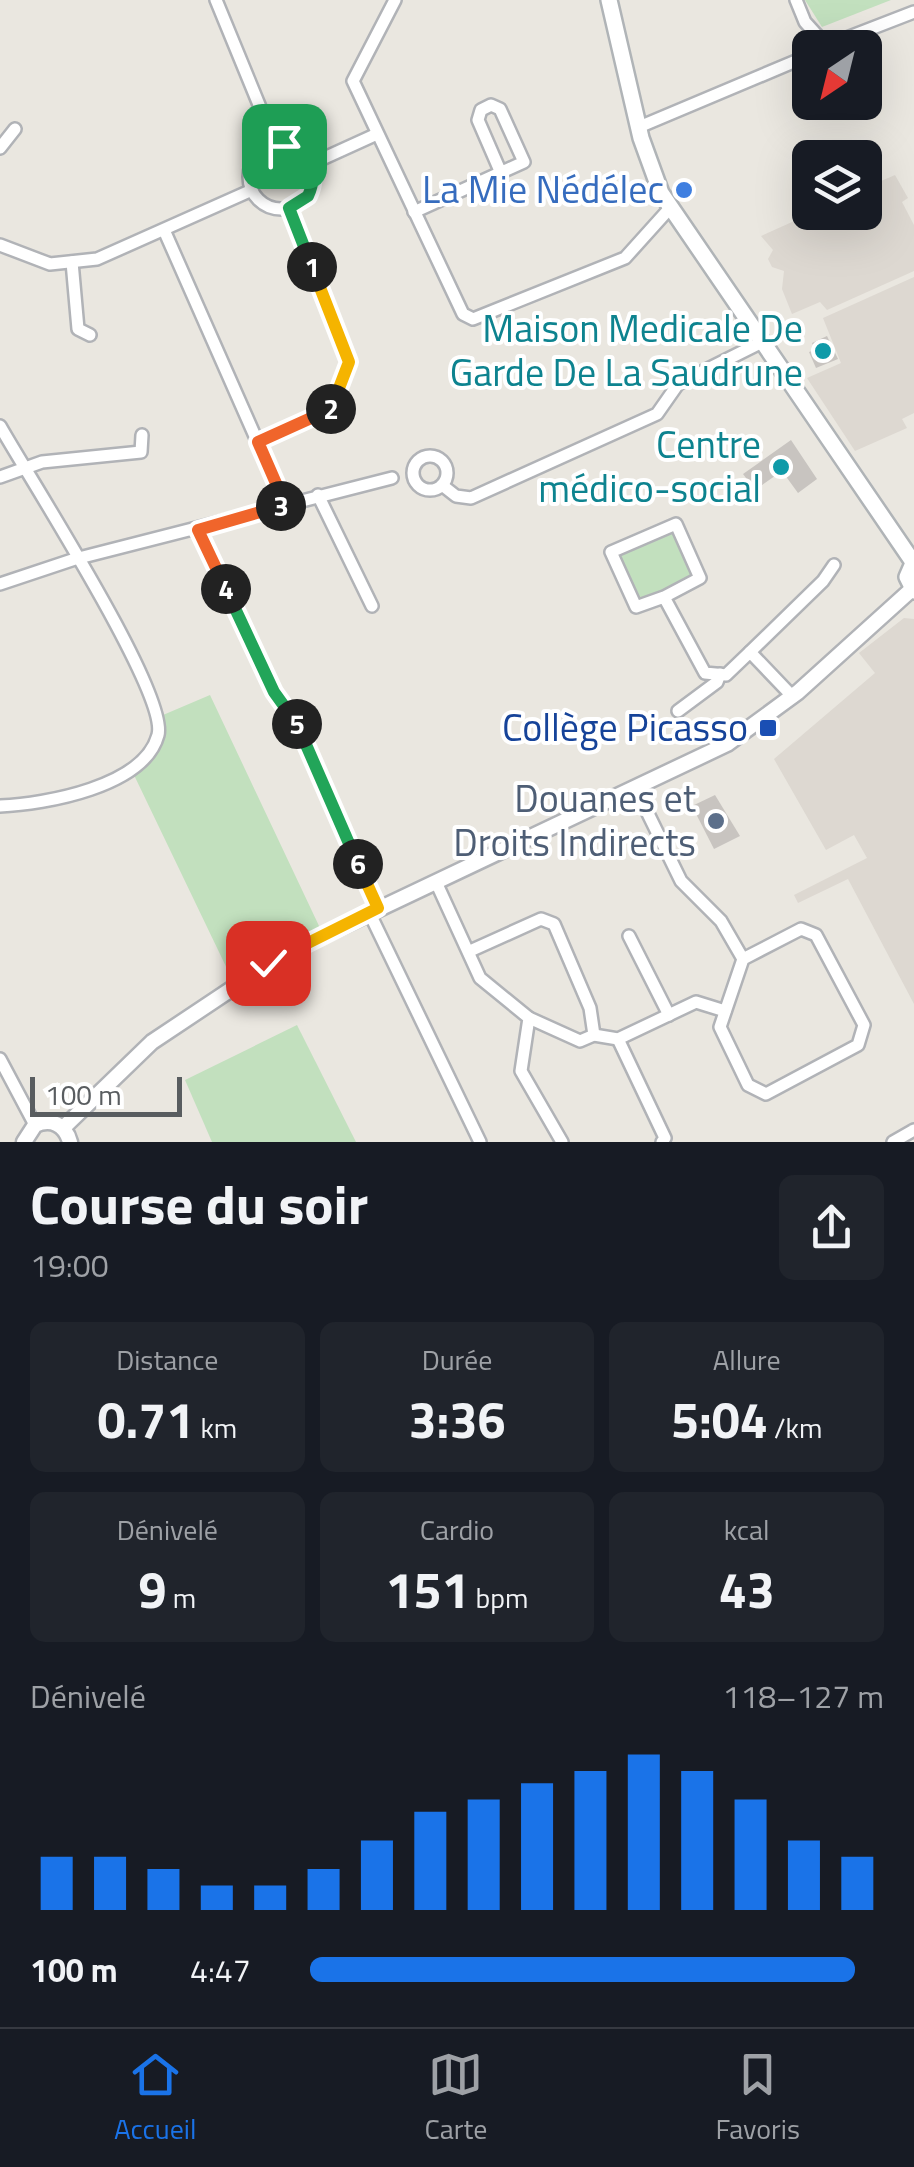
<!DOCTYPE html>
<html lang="fr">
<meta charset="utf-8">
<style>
:root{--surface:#171b24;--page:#20242c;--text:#f1f3f6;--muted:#9ea1a6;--line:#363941;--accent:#1a73e8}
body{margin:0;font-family:"Titillium Web",sans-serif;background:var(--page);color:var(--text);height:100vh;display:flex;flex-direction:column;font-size:38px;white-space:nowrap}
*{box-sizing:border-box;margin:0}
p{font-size:32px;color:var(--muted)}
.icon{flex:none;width:55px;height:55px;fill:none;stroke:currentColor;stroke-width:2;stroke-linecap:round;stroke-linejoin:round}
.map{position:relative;height:1142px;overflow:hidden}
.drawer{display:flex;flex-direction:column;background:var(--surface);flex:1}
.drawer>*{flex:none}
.needle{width:65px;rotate:215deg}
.controls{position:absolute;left:792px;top:30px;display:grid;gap:20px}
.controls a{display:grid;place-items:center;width:90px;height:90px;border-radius:15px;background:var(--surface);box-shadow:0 10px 40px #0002;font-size:50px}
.scale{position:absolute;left:30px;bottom:25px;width:152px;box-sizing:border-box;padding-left:10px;border:5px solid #595d60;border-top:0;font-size:28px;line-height:35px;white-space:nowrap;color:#595d60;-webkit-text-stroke:8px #fff;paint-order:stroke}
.pin{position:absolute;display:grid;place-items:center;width:85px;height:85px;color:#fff;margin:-42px;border-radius:20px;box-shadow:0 5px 15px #0006}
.km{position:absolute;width:50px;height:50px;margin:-25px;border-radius:50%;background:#222;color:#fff;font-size:28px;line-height:50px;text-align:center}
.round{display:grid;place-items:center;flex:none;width:105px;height:105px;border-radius:15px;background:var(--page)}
.overview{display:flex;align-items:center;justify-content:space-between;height:170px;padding:0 30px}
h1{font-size:55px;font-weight:700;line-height:75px}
.figures{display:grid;grid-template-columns:repeat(3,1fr);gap:15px;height:170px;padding:10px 30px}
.figures div{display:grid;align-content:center;border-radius:15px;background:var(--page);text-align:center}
.figures b{font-size:50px;font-weight:700}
.figures small{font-size:28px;font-weight:400}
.figures p{font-size:28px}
.chart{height:280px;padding:20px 30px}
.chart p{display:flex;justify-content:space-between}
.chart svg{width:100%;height:180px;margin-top:10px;stroke:var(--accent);stroke-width:6}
ul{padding:0 30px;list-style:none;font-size:32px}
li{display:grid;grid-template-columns:160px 120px 1fr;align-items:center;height:75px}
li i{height:25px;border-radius:12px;background:var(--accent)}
.tabs{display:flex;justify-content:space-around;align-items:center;height:140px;border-top:2px solid var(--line);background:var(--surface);font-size:28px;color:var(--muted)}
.tabs a{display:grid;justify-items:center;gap:5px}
.tabs .on{color:var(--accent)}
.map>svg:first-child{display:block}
.education{fill:#ddd8d1}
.green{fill:#c2e0be}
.building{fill:#c8c4c0}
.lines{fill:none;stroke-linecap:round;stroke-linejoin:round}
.minor-casing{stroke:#b1b3b7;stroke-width:16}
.tertiary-casing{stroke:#b1b3b7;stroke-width:19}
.secondary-casing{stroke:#b0b4b7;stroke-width:20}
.minor{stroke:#fff;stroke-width:11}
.tertiary{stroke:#fff;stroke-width:14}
.secondary{stroke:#fff;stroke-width:15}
.split-1-casing{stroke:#fff;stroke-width:20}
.split-2-casing{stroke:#fff;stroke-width:20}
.split-3-casing{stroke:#fff;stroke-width:20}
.split-4-casing{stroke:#fff;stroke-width:20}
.split-5-casing{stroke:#fff;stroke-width:20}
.split-6-casing{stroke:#fff;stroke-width:20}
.split-7-casing{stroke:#fff;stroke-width:20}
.split-1{stroke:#22a559;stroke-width:12}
.split-2{stroke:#f5b400;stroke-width:12}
.split-3{stroke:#f0652b;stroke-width:12}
.split-4{stroke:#f0652b;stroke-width:12}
.split-5{stroke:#22a559;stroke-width:12}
.split-6{stroke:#22a559;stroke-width:12}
.split-7{stroke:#f5b400;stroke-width:12}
.shop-dot{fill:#3f7fe0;stroke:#fff;stroke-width:4}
.culture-dot{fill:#0f9aa8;stroke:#fff;stroke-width:4}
.transit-dot{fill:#1a4fb4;stroke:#fff;stroke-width:4}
.service-dot{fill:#5c6f8a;stroke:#fff;stroke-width:4}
.labels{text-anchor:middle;stroke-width:8;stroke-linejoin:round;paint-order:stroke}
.shop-label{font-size:38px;fill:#366cbe;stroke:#fff;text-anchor:end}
.culture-label{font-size:38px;fill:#0d838f;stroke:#fff;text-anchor:end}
.transit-label{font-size:38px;fill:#164399;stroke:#fff;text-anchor:end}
.service-label{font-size:38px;fill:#4e5e75;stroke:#fff;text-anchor:end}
</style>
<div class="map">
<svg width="914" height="1142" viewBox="0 0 914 1142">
<rect width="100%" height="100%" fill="#eae7e0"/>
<g class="education">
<path d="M 895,175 L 908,198 L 902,202 L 914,225 L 914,271 L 827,310 L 820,302 L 792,314 L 782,289 L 784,271 L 772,267 L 768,259 L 773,250 L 761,236 L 812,213 L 865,212 L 865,188 Z"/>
<path d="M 914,277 L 914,413 L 902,419 L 907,428 L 855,451 L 807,378 L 841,363 L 823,318 Z"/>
<path d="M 904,618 L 914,619 L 914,1004 L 848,879 L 798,903 L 794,895 L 867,858 L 854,835 L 826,850 L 774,759 L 875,673 L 859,653 Z"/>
</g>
<g class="green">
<path d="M 805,0 L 891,0 L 822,27 Z"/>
<path d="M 673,532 L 693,576 L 640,601 L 618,555 Z"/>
<path d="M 210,695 L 320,928 L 231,977 L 134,775 C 152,758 167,741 163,715 Z"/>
<path d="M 297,1025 L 356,1142 L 212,1142 L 185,1080 Z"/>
</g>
<g class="building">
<path d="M 827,336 L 838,359 L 816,368 L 809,352 L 815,350 L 812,343 Z"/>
<path d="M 791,440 L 817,479 L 798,493 L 782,471 L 755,490 L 743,474 Z"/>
<path d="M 715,795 L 740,836 L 714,849 L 692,806 Z"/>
</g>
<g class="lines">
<g class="minor-casing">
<g id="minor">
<path d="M 216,0 L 276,146"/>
<path d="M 395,0 L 353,81 L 463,314 L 473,319 L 625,258 L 670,208"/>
<path d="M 796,0 L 805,22 L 825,44"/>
<path d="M 821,48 L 914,12"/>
<path d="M 639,127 L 810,55"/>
<circle cx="281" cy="177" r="32"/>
<path d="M 0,148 L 15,129"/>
<path d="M 311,164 L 377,134"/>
<path d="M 414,212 L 524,162 L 500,109 L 491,105 L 481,110 L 478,120 L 501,173"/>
<path d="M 164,230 L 285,504"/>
<path d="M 0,245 L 50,264 L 97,259 L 252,190"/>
<path d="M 72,262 L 78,329 L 90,335"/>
<path d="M 0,426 C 28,476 169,694 158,735 C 144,787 45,804 0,806"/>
<path d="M 258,442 L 330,411 L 349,362 L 289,208"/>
<circle cx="430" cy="473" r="17"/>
<path d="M 0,477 L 42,462 L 141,452 L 142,435"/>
<path d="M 442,485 L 456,496 L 471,498 L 657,414 L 678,384 L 762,342"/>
<path d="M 318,495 L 372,606"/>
<path d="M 198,530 L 274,691 L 297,724 L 378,908"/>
<path d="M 0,584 L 75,559 L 392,478"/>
<path d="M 664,597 L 636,607 L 611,552 L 676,524 L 700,578 L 664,597 L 705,673 L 726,675 L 750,652 L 793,697"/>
<path d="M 750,652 L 823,581 L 834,565"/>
<path d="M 678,711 L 717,682 L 720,674"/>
<path d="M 635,787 L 681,881 L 721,921 L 743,959 L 720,1027 L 748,1085 L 766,1094 L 858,1045 L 864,1025 L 816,935 L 801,929 L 743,959"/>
<path d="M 436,882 L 480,978 L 529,1018 L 521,1071 L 562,1142"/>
<path d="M 369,912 L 480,1142"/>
<path d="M 629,936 L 669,1015"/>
<path d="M 470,951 L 541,919 L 554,924 L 590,1008 L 594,1035"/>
<path d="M 529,1018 L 580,1041 L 594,1035 L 618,1039 L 696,1002 L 725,1011"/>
<path d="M 618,1039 L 665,1138 L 662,1142"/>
<path d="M 0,1059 L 35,1125"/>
<path d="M 893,1142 L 914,1130"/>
</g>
</g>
<g class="tertiary-casing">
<g id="tertiary">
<path d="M 63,1128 L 152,1042 L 284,954 L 727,744 L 798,692 L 912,589"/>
<path d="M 24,1142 L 35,1125 C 51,1118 65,1124 70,1142"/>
</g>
</g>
<g class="secondary-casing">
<g id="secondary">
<path d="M 609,0 L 641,138 L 661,193 L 913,562"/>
<path d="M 914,561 L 907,577 L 914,591"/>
</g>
</g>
<use href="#minor" class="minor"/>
<use href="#tertiary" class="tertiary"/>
<use href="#secondary" class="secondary"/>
</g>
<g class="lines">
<g class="split-1-casing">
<path id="split-1" d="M 284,146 C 309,153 319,172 308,196 L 289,208 L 312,267"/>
</g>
<g class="split-2-casing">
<path id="split-2" d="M 312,267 L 349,362 L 331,409"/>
</g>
<g class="split-3-casing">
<path id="split-3" d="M 281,506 L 285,504 L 258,442 L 331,409"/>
</g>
<g class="split-4-casing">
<path id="split-4" d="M 226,589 L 198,530 L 281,506"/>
</g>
<g class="split-5-casing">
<path id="split-5" d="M 226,589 L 274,692 L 297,724"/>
</g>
<g class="split-6-casing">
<path id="split-6" d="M 297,724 L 358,864"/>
</g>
<g class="split-7-casing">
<path id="split-7" d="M 268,963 L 378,908 L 358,864"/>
</g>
<use href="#split-1" class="split-1"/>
<use href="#split-2" class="split-2"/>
<use href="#split-3" class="split-3"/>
<use href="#split-4" class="split-4"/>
<use href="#split-5" class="split-5"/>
<use href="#split-6" class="split-6"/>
<use href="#split-7" class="split-7"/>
</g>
<circle class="shop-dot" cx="684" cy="190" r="10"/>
<g class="culture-dot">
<circle cx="823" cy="351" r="10"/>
<circle cx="781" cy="467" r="10"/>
</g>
<rect class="transit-dot" x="758" y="718" width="20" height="20" rx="5"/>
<circle class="service-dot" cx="716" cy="821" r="10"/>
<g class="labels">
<g class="shop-label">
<text x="664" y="203">La Mie Nédélec</text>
</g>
<g class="culture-label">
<text x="803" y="342">Maison Medicale De<tspan x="803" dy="44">Garde De La Saudrune</tspan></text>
<text x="761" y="458">Centre<tspan x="761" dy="44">médico-social</tspan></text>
</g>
<g class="transit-label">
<text x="748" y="741">Collège Picasso</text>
</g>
<g class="service-label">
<text x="696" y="812">Douanes et<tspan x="696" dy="44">Droits Indirects</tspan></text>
</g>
</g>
</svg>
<div class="controls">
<a><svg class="needle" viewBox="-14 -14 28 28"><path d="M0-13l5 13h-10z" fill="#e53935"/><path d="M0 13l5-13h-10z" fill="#9ea1a6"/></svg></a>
<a><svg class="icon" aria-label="layers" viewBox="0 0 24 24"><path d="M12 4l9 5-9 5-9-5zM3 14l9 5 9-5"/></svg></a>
</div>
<div class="scale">100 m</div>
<div class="pin" style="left:284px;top:146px;background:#1e9e55"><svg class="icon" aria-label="arrive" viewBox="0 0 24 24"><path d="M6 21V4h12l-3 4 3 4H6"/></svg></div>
<div class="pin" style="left:268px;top:963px;background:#d93025"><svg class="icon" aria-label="check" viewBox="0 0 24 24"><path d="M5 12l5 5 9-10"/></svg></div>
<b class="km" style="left:312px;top:267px">1</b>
<b class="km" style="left:331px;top:409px">2</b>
<b class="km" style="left:281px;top:506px">3</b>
<b class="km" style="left:226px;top:589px">4</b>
<b class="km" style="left:297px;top:724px">5</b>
<b class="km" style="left:358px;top:864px">6</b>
</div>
<section class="drawer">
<div class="overview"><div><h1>Course du soir</h1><p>19:00</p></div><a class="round"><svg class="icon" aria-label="share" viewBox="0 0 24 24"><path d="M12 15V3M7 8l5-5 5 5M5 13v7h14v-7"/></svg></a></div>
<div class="figures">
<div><p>Distance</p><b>0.71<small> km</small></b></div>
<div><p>Durée</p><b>3:36</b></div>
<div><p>Allure</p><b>5:04<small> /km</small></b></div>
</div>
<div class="figures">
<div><p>Dénivelé</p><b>9<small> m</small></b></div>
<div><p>Cardio</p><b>151<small> bpm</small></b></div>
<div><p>kcal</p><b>43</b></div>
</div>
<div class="chart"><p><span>Dénivelé</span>118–127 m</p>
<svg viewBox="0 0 160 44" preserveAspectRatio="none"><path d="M5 44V31M15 44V31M25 44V34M35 44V38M45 44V38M55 44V34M65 44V27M75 44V20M85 44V17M95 44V13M105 44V10M115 44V6M125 44V10M135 44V17M145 44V27M155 44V31"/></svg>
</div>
<ul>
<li><b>100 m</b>4:47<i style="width:95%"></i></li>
</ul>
</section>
<nav class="tabs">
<a class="on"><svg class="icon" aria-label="home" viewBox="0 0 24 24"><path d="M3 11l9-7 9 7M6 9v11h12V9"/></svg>Accueil</a>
<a><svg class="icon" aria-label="map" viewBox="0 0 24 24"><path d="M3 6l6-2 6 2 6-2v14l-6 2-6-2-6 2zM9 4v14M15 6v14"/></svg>Carte</a>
<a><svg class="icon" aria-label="saved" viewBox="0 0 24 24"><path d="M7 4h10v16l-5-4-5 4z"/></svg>Favoris</a>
</nav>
